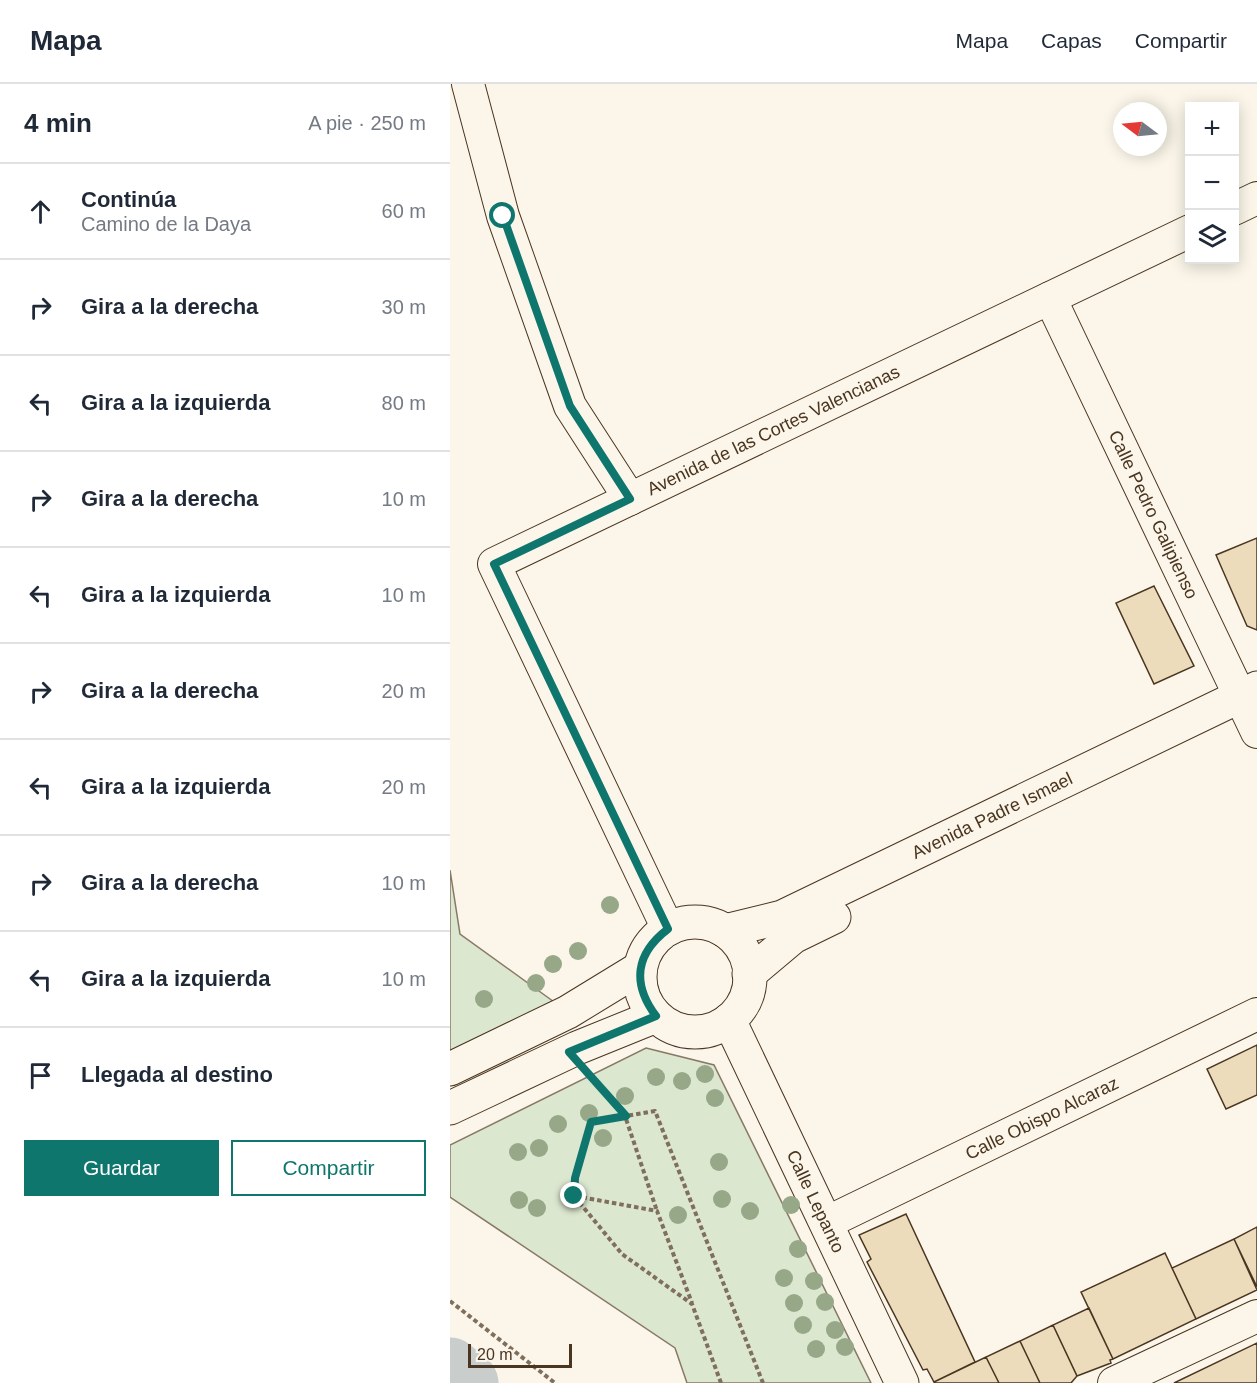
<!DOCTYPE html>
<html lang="es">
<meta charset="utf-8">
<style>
body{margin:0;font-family:Helvetica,sans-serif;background:#f2f2f3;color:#1f2937}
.controls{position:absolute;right:18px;top:18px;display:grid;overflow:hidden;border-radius:0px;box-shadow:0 3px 15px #0003}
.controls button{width:54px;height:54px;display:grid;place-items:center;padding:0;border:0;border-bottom:2px solid #e0e1e3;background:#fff;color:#1f2937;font:30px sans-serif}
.compass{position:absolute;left:663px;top:18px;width:54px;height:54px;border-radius:50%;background:#fff;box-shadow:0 3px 15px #0003;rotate:286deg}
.scale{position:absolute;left:18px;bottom:15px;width:104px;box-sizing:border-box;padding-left:6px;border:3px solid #4a3520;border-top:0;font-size:16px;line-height:21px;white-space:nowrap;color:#4a3520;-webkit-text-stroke:4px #fbf6e9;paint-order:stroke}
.stop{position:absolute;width:18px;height:18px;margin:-14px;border:4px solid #0f766e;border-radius:50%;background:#fff}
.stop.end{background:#0f766e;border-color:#fff;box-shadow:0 2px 6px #0008}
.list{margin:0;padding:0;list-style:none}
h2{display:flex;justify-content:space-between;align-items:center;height:78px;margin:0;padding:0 24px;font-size:26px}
h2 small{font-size:20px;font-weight:400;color:#747a83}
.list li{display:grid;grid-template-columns:39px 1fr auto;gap:18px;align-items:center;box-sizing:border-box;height:96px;padding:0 24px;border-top:2px solid #e0e1e3}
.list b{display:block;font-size:22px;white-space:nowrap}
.list p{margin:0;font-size:20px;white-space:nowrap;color:#747a83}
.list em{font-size:20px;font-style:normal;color:#747a83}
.actions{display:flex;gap:12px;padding:18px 24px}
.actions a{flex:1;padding:14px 0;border:2px solid #0f766e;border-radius:0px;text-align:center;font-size:21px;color:#0f766e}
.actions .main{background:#0f766e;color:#fff}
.icon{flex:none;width:33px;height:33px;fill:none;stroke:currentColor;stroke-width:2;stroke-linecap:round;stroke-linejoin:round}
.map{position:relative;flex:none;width:807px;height:1299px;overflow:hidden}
header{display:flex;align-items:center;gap:36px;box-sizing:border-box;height:84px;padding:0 30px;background:#fff;border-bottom:2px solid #e0e1e3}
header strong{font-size:28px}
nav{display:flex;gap:33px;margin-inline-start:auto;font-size:21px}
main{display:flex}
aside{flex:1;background:#fff}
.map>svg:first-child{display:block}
.green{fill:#dce7d0;stroke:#887966;stroke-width:1.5}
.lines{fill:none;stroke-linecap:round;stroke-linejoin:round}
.river{stroke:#c9cecd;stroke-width:63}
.building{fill:#ecdcbc;stroke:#4a3520;stroke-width:1.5}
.street-casing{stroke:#4a3520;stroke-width:34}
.secondary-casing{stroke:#4a3520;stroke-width:35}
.path{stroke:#7f6f5c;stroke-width:4;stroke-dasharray:4.5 3;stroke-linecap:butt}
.street{stroke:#fbf6e9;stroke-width:32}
.secondary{stroke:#fbf6e9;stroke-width:33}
.tree{fill:#96a887}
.route{stroke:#0f766e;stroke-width:8}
.labels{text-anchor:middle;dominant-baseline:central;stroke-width:4.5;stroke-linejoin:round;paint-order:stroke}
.street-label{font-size:18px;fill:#4a3520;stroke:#fbf6e9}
</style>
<header>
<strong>Mapa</strong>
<nav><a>Mapa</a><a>Capas</a><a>Compartir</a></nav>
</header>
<main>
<aside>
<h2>4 min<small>A pie · 250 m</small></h2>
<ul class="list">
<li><svg class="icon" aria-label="ahead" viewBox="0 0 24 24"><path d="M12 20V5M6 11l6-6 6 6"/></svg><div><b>Continúa</b><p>Camino de la Daya</p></div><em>60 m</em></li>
<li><svg class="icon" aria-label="right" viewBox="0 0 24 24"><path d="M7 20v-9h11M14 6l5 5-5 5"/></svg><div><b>Gira a la derecha</b></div><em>30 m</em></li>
<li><svg class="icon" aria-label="left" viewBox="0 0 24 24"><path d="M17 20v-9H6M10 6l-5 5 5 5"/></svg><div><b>Gira a la izquierda</b></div><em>80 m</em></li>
<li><svg class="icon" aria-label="right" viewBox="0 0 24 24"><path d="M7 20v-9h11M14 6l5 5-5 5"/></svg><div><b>Gira a la derecha</b></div><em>10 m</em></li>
<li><svg class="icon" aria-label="left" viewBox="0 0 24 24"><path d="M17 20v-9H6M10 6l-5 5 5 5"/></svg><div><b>Gira a la izquierda</b></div><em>10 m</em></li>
<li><svg class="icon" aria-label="right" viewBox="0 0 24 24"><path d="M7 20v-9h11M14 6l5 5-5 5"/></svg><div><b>Gira a la derecha</b></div><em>20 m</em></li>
<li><svg class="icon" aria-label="left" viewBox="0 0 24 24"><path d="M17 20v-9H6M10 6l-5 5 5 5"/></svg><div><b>Gira a la izquierda</b></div><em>20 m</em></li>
<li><svg class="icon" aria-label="right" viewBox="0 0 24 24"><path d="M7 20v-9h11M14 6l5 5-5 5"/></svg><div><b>Gira a la derecha</b></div><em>10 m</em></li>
<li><svg class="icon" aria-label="left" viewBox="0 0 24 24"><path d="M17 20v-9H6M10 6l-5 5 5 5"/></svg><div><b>Gira a la izquierda</b></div><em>10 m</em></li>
<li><svg class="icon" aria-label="arrive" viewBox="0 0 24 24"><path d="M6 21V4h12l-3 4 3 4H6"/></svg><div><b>Llegada al destino</b></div></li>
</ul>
<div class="actions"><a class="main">Guardar</a><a>Compartir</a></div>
</aside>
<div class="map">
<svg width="807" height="1299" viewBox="0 0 807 1299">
<rect width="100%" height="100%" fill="#fbf6e9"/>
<path class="green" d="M0 786 10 850 118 928 0 985Z
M196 964 264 981 421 1299H237L225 1264 0 1113V1061Z"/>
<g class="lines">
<path class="river" d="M0 1285 17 1299"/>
</g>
<path class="building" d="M807 454V546L797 542 766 471Z
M704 502 744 582 704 600 666 519Z
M807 961V1011L776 1025 757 985Z
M456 1130 525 1278 484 1298 477 1285 473 1286 417 1178 421 1175 409 1151Z
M807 1143V1203L784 1155Z
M784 1155 807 1206 746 1235 722 1184Z
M715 1169 746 1235 663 1275 631 1208Z
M639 1224 663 1275 660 1276 661 1279 627 1292 603 1241Z
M603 1241 627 1292 621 1299H590L570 1257Z
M570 1257 590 1299H549L536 1273Z
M807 1259V1299H724Z
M536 1273 549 1299H485L484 1298Z"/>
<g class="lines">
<defs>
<g id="street">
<path d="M18 0 53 132 120 322 180 415"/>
<path d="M784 125 807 114"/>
<path id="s1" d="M600 214 807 648"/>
<path id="s2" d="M218 845 44 480 740 147"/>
<path id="s3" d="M376 1139 807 930"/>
<path d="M664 1299 807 1232"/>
</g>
<g id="secondary">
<circle cx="245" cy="893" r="55"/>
<path id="s4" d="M275 847 332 833 807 604"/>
<path d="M299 890 343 853 384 833"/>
<path id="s5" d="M279 936 452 1299"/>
<path d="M0 985 118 928 190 884"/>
<path d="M0 1024 127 964 206 932"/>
</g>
</defs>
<use href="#street" class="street-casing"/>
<use href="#secondary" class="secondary-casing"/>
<path class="path" d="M143 995 175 1032 207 1127
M125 1112 207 1127 242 1219
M0 1217 105 1299
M271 1299 242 1220 172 1170 124 1112 125 1094 141 1038 205 1027 313 1299"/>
<use href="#street" class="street"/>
<use href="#secondary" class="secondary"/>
</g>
<g class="tree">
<circle cx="160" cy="821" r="9"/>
<circle cx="128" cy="867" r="9"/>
<circle cx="103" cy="880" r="9"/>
<circle cx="86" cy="899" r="9"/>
<circle cx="34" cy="915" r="9"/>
<circle cx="255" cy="990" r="9"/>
<circle cx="206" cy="993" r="9"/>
<circle cx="232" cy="997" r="9"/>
<circle cx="175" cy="1012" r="9"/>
<circle cx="265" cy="1014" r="9"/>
<circle cx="139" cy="1029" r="9"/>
<circle cx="108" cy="1040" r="9"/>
<circle cx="153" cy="1054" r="9"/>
<circle cx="89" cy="1064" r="9"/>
<circle cx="68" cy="1068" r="9"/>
<circle cx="269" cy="1078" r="9"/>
<circle cx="272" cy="1115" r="9"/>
<circle cx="69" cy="1116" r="9"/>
<circle cx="341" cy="1121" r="9"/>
<circle cx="87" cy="1124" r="9"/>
<circle cx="300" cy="1127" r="9"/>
<circle cx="228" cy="1131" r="9"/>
<circle cx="348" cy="1165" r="9"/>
<circle cx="334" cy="1194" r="9"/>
<circle cx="364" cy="1197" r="9"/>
<circle cx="375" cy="1218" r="9"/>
<circle cx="344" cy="1219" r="9"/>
<circle cx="353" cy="1241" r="9"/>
<circle cx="385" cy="1246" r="9"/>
<circle cx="395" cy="1263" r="9"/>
<circle cx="366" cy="1265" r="9"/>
</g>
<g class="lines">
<path class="route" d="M53 132 120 322 180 415 44 480 218 845C185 870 182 900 206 932L119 968 176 1032 141 1038 125 1094 124 1112"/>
</g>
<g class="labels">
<g class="street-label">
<text stroke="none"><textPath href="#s2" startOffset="714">Avenida de las Cortes Valencianas</textPath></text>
<text stroke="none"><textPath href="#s1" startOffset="240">Calle Pedro Galipienso</textPath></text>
<text stroke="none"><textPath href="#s4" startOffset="292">Avenida Padre Ismael</textPath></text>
<text stroke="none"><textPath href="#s3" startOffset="240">Calle Obispo Alcaraz</textPath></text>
<text stroke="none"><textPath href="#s5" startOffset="201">Calle Lepanto</textPath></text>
</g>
</g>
</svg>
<div class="controls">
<button>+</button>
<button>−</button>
<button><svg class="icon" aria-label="layers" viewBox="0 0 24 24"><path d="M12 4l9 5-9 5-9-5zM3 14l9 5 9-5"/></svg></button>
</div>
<svg class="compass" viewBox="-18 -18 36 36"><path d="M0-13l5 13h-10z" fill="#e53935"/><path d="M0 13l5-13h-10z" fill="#747a83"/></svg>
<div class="scale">20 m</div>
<div class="stop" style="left:53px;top:132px"></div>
<div class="stop end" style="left:124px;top:1112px"></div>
</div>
</main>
